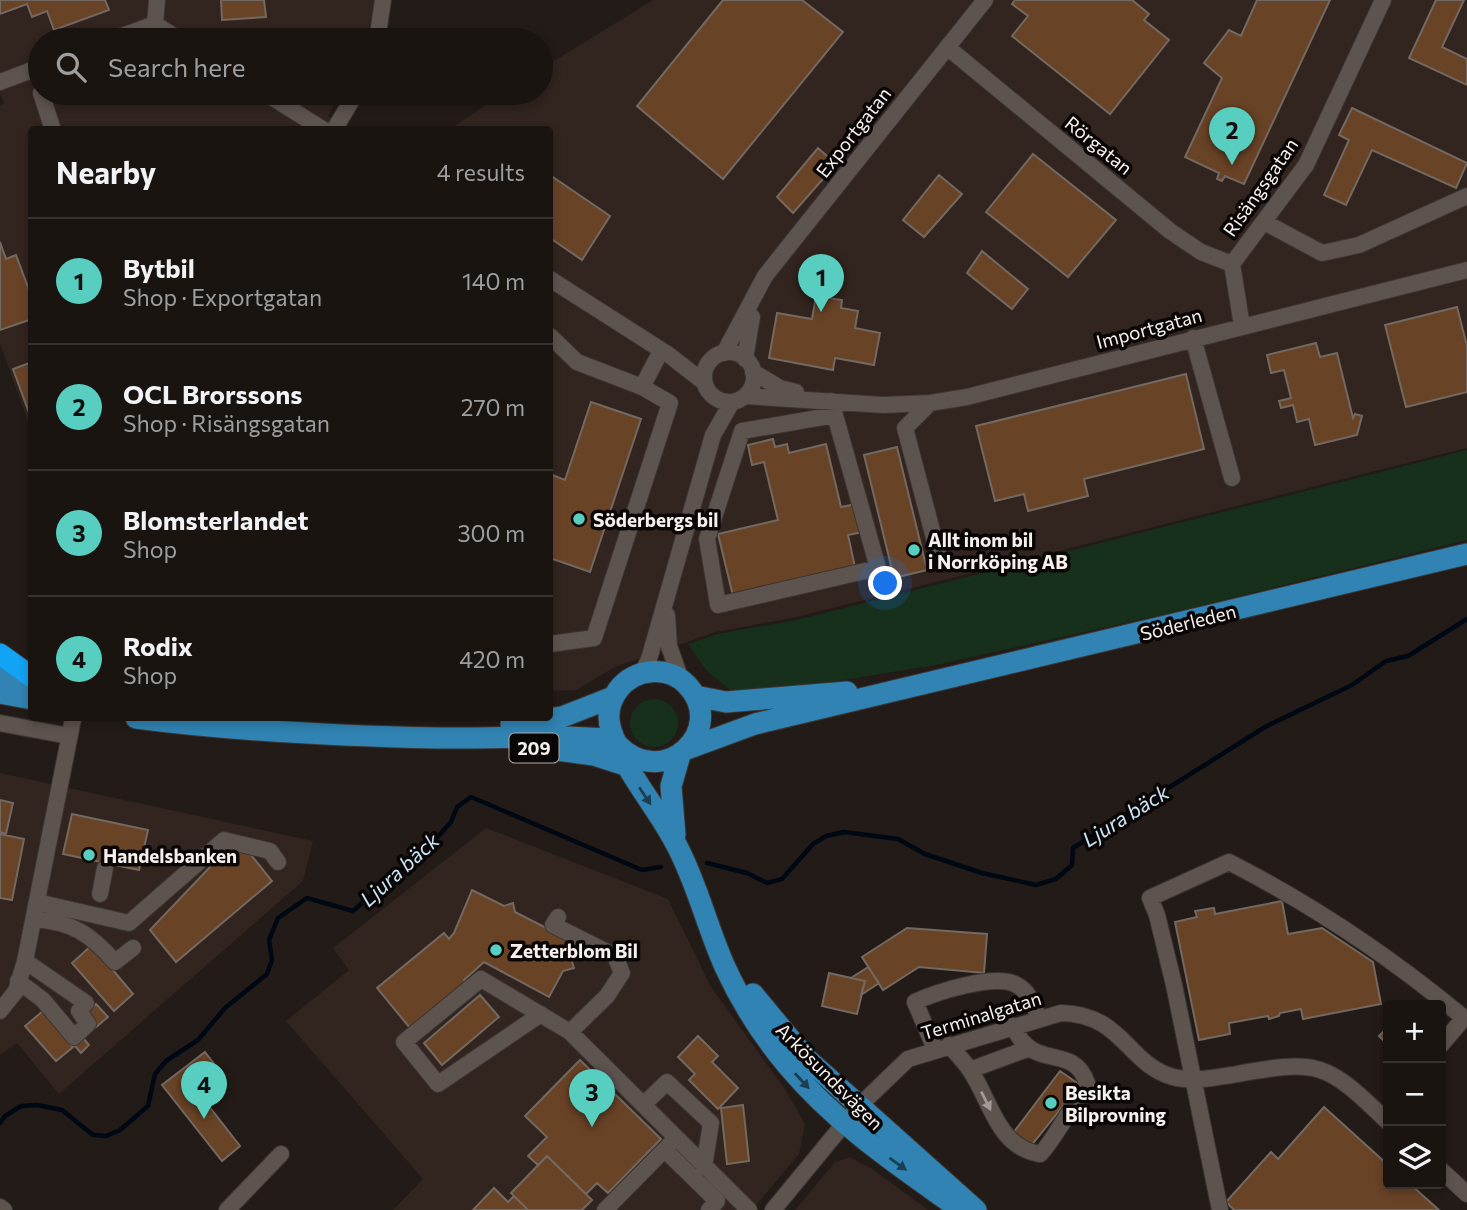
<!DOCTYPE html>
<meta charset="utf-8">
<style>
body{margin:0;font-family:Commissioner,sans-serif;background:#231d1a;color:#f1f3f6}
.controls{position:absolute;right:21px;bottom:21px;display:grid;overflow:hidden;border-radius:7px;box-shadow:0 4px 10px #0003}
.controls button{width:63px;height:63px;display:grid;place-items:center;padding:0;border:0;border-bottom:2px solid #383331;background:#1a1411;color:#f1f3f6;font:35px sans-serif}
.you{position:absolute;left:886px;top:584px;width:24px;height:24px;margin:-18px;border:5px solid #fff;border-radius:50%;background:#1a73e8;box-shadow:0 0 0 10px #1a73e833}
.badge{display:grid;place-items:center;width:46px;height:46px;border-radius:50%;background:#58cec0;color:#111;font-size:23px;font-weight:700}
.pin{position:absolute;translate:-50% -58px;filter:drop-shadow(0 2px 4px #0008)}
.pin::after{content:'';position:absolute;top:37px;width:24px;height:21px;background:inherit;clip-path:polygon(0 0,100% 0,50% 100%)}
.list{margin:0;padding:0;list-style:none}
h2{display:flex;justify-content:space-between;align-items:center;height:91px;margin:0;padding:0 28px;font-size:30px}
h2 small{font-size:23px;font-weight:400;color:#9f9e9f}
.list li{display:grid;grid-template-columns:46px 1fr auto;gap:21px;align-items:center;box-sizing:border-box;height:126px;padding:0 28px;border-top:2px solid #383331}
.list b{display:block;font-size:26px;white-space:nowrap}
.list p{margin:0;font-size:23px;white-space:nowrap;color:#9f9e9f}
.list em{font-size:23px;font-style:normal;color:#9f9e9f}
.icon{flex:none;width:38px;height:38px;fill:none;stroke:currentColor;stroke-width:2;stroke-linecap:round;stroke-linejoin:round}
.map{position:relative;flex:none;width:1467px;height:1210px;overflow:hidden}
.search{position:absolute;background:#1a1411;box-shadow:0 4px 10px #0003;left:28px;top:28px;width:525px;height:77px;display:flex;align-items:center;gap:18px;box-sizing:border-box;padding:0 24px;border-radius:38px;color:#9f9e9f;font-size:26px}
.panel{position:absolute;background:#1a1411;box-shadow:0 4px 10px #0003;left:28px;top:126px;width:525px;height:595px;border-radius:7px}
.map>svg:first-child{display:block}
.built{fill:#32241e}
.green{fill:#17301c}
.lines{fill:none;stroke-linecap:round;stroke-linejoin:round}
.stream{stroke:#000814;stroke-width:4.5}
.building{fill:#694326;stroke:#726962;stroke-width:2}
.minor-casing{stroke:#3b3533;stroke-width:18}
.major-casing{stroke:#3b3533;stroke-width:23}
.highway-casing{stroke:#3b3533;stroke-width:23}
.minor{stroke:#5d534f;stroke-width:16}
.major{stroke:#3083b2;stroke-width:21}
.highway{stroke:#12a3f4;stroke-width:21}
.oneway{fill:#1b3e53}
.oneway2{fill:#a29a97}
.poi-dot{fill:#58cec0;stroke:#0a0605;stroke-width:2.5}
.labels{text-anchor:middle;dominant-baseline:central;stroke-width:7;stroke-linejoin:round;paint-order:stroke}
.shield{fill:#0a0605;stroke:#b0aaa8;stroke-width:2}
.shield-label{font-size:18px;font-weight:bold;fill:#f7f1ee}
.street-label{font-size:19px;fill:#f7f1ee;stroke:#0a0605}
.poi-label{font-size:19px;font-weight:bold;fill:#f7f1ee;stroke:#0a0605;text-anchor:start}
.water-label{font-size:21px;font-style:italic;fill:#c9e6f8;stroke:#0a0605}
</style>
<div class="map">
<svg width="1467" height="1210" viewBox="0 0 1467 1210">
<rect width="100%" height="100%" fill="#231b17"/>
<path class="built" d="M0 0H375L366 40H40V93H341L328 116 353 129 32 130 31 430 0 343V106L4 103 0 93Z
M653 0H1467V448L797 617 716 632 615 667 576 690 550 691V130H449L503 93H541V69Z
M0 773 313 841 303 881 59 1094 17 1043 0 1055Z
M486 828 668 899 711 987 785 1089 805 1124 799 1154 752 1210H393L423 1179 286 1021 349 970 333 948Z
M849 1157 871 1168 928 1210H795L834 1163Z"/>
<path class="green" d="M1467 450V540L1170 613 941 664 739 697 707 671 688 644 717 634 797 620Z
M630 723a24 24 0 1 1 48 0a24 24 0 1 1-48 0Z"/>
<g class="lines">
<path class="stream" d="M707 863 747 873 767 883 782 879 813 844 826 836 844 832 898 839 925 854 982 873 1036 885 1056 879 1072 865 1073 848 1265 727 1352 685 1386 661 1408 656 1467 619
M0 1123 5 1116 21 1106 37 1105 62 1110 93 1135 106 1136 120 1130 148 1106 155 1074 166 1061 198 1040 225 1008 267 974 272 960 269 940 278 918 307 898 353 911 434 841 451 822 457 807 471 797 642 870 661 867"/>
</g>
<path class="building" d="M0 0H105L109 10 54 30 47 11 32 17 27 4 0 14Z
M221 0H264L266 17 222 20Z
M723 0H802L843 32 723 179 637 106Z
M1015 0H1132L1149 14 1144 20 1169 40 1110 114 1012 36 1028 16 1012 4Z
M1257 0H1330L1244 184 1225 176 1222 181 1217 179 1219 173 1185 157 1222 78 1204 63 1229 30 1241 36Z
M1436 0H1464L1442 47 1467 59V85L1409 58Z
M1352 108 1467 163 1456 188 1372 150 1346 205 1324 195 1349 140 1339 135Z
M818 148 836 164 793 213 777 197Z
M1033 154 1116 220 1068 277 986 212Z
M550 175 610 216 582 260 550 238Z
M939 175 962 194 924 237 903 220Z
M0 242 6 259 16 255 32 298V319L0 330Z
M982 251 1028 289 1012 309 967 273Z
M816 296 842 300 841 308 858 311 855 328 880 333 874 365 835 358 833 370 769 358 777 313 812 319Z
M1457 307 1467 346V392L1406 407 1385 325Z
M1316 343 1320 357 1337 353 1353 418 1355 414 1362 416 1357 435 1315 445 1309 419 1297 422 1293 405 1281 408 1279 401 1291 398 1284 370 1271 373 1267 355Z
M32 362V421L13 369Z
M1186 374 1204 449 1084 479 1088 496 1028 511 1024 494 995 501 976 426Z
M591 402 641 419 590 572 550 558V474L565 480Z
M773 439 775 447 787 444 789 453 826 444 841 507 856 504 863 532 848 535 855 567 733 596 718 534 778 520 764 462 752 465 748 445Z
M897 447 927 570 894 578 864 455Z
M0 800 13 803 6 834 0 832Z
M72 814 148 830 139 870 63 854Z
M0 834 24 839 12 900 0 898Z
M228 848 247 850 272 881 176 962 150 930Z
M472 890 504 906 513 903 515 912 564 937 574 968 563 971 549 997 484 962 464 980 466 982 410 1028 377 988 444 933 449 939 454 933Z
M1282 901 1288 934 1322 928 1373 962 1381 1004 1303 1019 1301 1009 1280 1013 1279 1016 1269 1019 1268 1016 1229 1023 1230 1034 1199 1040 1175 922 1197 917 1195 911 1214 908 1215 914Z
M907 928 987 934 984 973 919 967 883 990 862 957Z
M92 945 133 994 114 1011 72 963Z
M868 967 879 983 861 995 865 981 851 978Z
M829 973 865 981 857 1014 822 1006Z
M480 995 499 1017 442 1065 424 1043Z
M96 1004 108 1017 95 1028 84 1014Z
M43 1011 73 1047 56 1061 25 1026Z
M1386 1029 1388 1030V1045L1379 1036Z
M698 1036 718 1056 712 1062 738 1088 718 1109 689 1080 695 1074 678 1057Z
M83 1038 89 1045 81 1053 74 1045Z
M205 1052 222 1074 198 1092 240 1146 222 1161 162 1085Z
M580 1060 661 1139 608 1193 597 1183 586 1194 547 1156 538 1165 528 1156 547 1137 525 1116Z
M1060 1071 1080 1085 1031 1146 1013 1133Z
M743 1105 749 1161 727 1164 721 1108Z
M1324 1107 1388 1165V1184H1410L1439 1210H1234L1226 1202 1271 1152 1278 1159Z
M547 1156 592 1200 582 1210H528L511 1193Z
M494 1188 508 1202 514 1196 528 1210H473Z"/>
<g class="lines">
<defs>
<path id="minor" d="M155 24 180 40
M155 24 157 0
M111 40 155 24
M377 40 383 0
M947 47 1170 231 1201 252 1232 264
M0 82 40 67
M41 93 53 130
M265 93 324 130
M334 130 356 93
M1264 222 1322 253 1359 245 1467 196
M550 279 669 355 705 383
M1242 326 1232 264 1306 165 1383 0
M550 336 577 362 642 387
M1193 338 1232 478
M704 377a25 25 0 1 1 50 0a25 25 0 1 1-50 0Z
M724 353 765 276 985 0
M745 359 752 317
M753 372 780 388 796 392
M745 396 883 405 930 403 967 397 1467 270
M831 401 878 568 718 605 707 539 742 431 835 415
M930 403 905 428 939 557
M667 615 669 646 681 680
M550 644 594 638 670 403 642 387 661 351
M642 673 649 659 713 435 732 402
M0 723 69 736
M100 894 105 868
M37 902 129 923 224 840 270 851 278 862
M558 917 553 925 615 956 622 973 607 996 570 1032 749 1210
M34 919C73 922 90 934 115 962L133 948
M18 981 43 1000 74 1037 88 1024 79 1011 86 1003 25 961
M0 1011 16 991 25 961 73 719
M541 1014 438 1084 404 1042 481 979 570 1032
M949 1045C956 1053 964 1061 970 1070 991 1101 997 1147 1040 1154 1048 1149 1079 1096 1087 1083 1072 1041 1034 1074 1013 1026
M935 1049 915 1002C936 992 993 974 1015 984 1030 991 1034 1006 1039 1019
M970 1070 1027 1049
M643 1105 667 1082 711 1123 704 1167
M665 1150 717 1201 709 1210
M1441 1170 1467 1194
M0 1207 4 1210
M227 1210 281 1154
M605 1210 675 1139
M773 1210 857 1108 908 1059 1061 1013C1123 1014 1127 1064 1173 1077 1192 1082 1213 1078 1232 1075 1319 1059 1325 1061 1388 1122
M1220 1210 1174 985 1157 915 1150 898 1229 862C1313 905 1392 958 1464 1018L1441 1045"/>
<path id="major" d="M0 676 32 683
M0 693 32 699
M695 696 726 702 847 692
M136 718C236 731 338 736 439 738 498 739 556 734 615 740
M511 724 562 717 613 697
M618 745C664 792 729 729 687 685 668 665 634 668 618 690 609 702 607 717 611 730 625 773 656 805 676 844 697 883 707 927 725 967 741 1002 762 1035 787 1065 836 1124 899 1166 961 1210
M549 749 594 755 625 765
M687 749 755 724 1467 554
M675 835 671 786 680 755
M753 994 806 1058 976 1210"/>
<path id="highway" d="M0 654 32 677"/>
</defs>
<use href="#minor" class="minor-casing"/>
<use href="#major" class="major-casing"/>
<use href="#highway" class="highway-casing"/>
<use href="#minor" class="minor"/>
<use href="#major" class="major"/>
<use href="#highway" class="highway"/>
</g>
<defs><path id="oneway-solid" d="M-6-.8H1V-3.2L6.5 0L1 3.2V.8H-6Z" transform="scale(1.75)"/></defs>
<g class="oneway">
<use href="#oneway-solid" transform="translate(645 796) rotate(56)"/>
<use href="#oneway-solid" transform="translate(802 1081) rotate(47)"/>
<use href="#oneway-solid" transform="translate(898 1164) rotate(36)"/>
</g>
<use class="oneway2" href="#oneway-solid" transform="translate(986 1101) rotate(63)"/>
<g class="poi-dot">
<circle cx="579" cy="519" r="7"/>
<circle cx="914" cy="550" r="7"/>
<circle cx="89" cy="855" r="7"/>
<circle cx="496" cy="950" r="7"/>
<circle cx="1051" cy="1103" r="7"/>
</g>
<g class="labels">
<rect class="shield" x="509.5" y="733.5" width="49" height="29" rx="5"/>
<g class="shield-label">
<text x="534" y="748">209</text>
</g>
<g class="street-label">
<text transform="translate(853 132) rotate(-52)">Exportgatan</text>
<text transform="translate(1099 145) rotate(39)">Rörgatan</text>
<text transform="translate(1260 187) rotate(-55)">Risängsgatan</text>
<text transform="translate(1149 328) rotate(-15)">Importgatan</text>
<text transform="translate(1188 622) rotate(-14)">Söderleden</text>
<text transform="translate(981 1015) rotate(-17)">Terminalgatan</text>
<text transform="translate(830 1076) rotate(45)">Arkösundsvägen</text>
</g>
<g class="poi-label">
<text x="593" y="519">Söderbergs bil</text>
<text x="928" y="539">Allt inom bil<tspan x="928" dy="22">i Norrköping AB</tspan></text>
<text x="103" y="855">Handelsbanken</text>
<text x="510" y="950">Zetterblom Bil</text>
<text x="1065" y="1092">Besikta<tspan x="1065" dy="22">Bilprovning</tspan></text>
</g>
<g class="water-label">
<text transform="translate(1125 815) rotate(-32)">Ljura bäck</text>
<text transform="translate(399 869) rotate(-42)">Ljura bäck</text>
</g>
</g>
</svg>
<div class="controls">
<button>+</button>
<button>−</button>
<button><svg class="icon" aria-label="layers" viewBox="0 0 24 24"><path d="M12 4l9 5-9 5-9-5zM3 14l9 5 9-5"/></svg></button>
</div>
<div class="you"></div>
<div class="pin badge" style="left:821px;top:312px">1</div>
<div class="pin badge" style="left:1232px;top:165px">2</div>
<div class="pin badge" style="left:592px;top:1127px">3</div>
<div class="pin badge" style="left:204px;top:1119px">4</div>
<div class="search"><svg class="icon" aria-label="search" viewBox="0 0 24 24"><circle cx="10" cy="10" r="6"/><path d="M15 15l6 6"/></svg>Search here</div>
<section class="panel">
<h2>Nearby<small>4 results</small></h2>
<ul class="list">
<li><span class="badge">1</span><div><b>Bytbil</b><p>Shop · Exportgatan</p></div><em>140 m</em></li>
<li><span class="badge">2</span><div><b>OCL Brorssons</b><p>Shop · Risängsgatan</p></div><em>270 m</em></li>
<li><span class="badge">3</span><div><b>Blomsterlandet</b><p>Shop</p></div><em>300 m</em></li>
<li><span class="badge">4</span><div><b>Rodix</b><p>Shop</p></div><em>420 m</em></li>
</ul>
</section>
</div>
